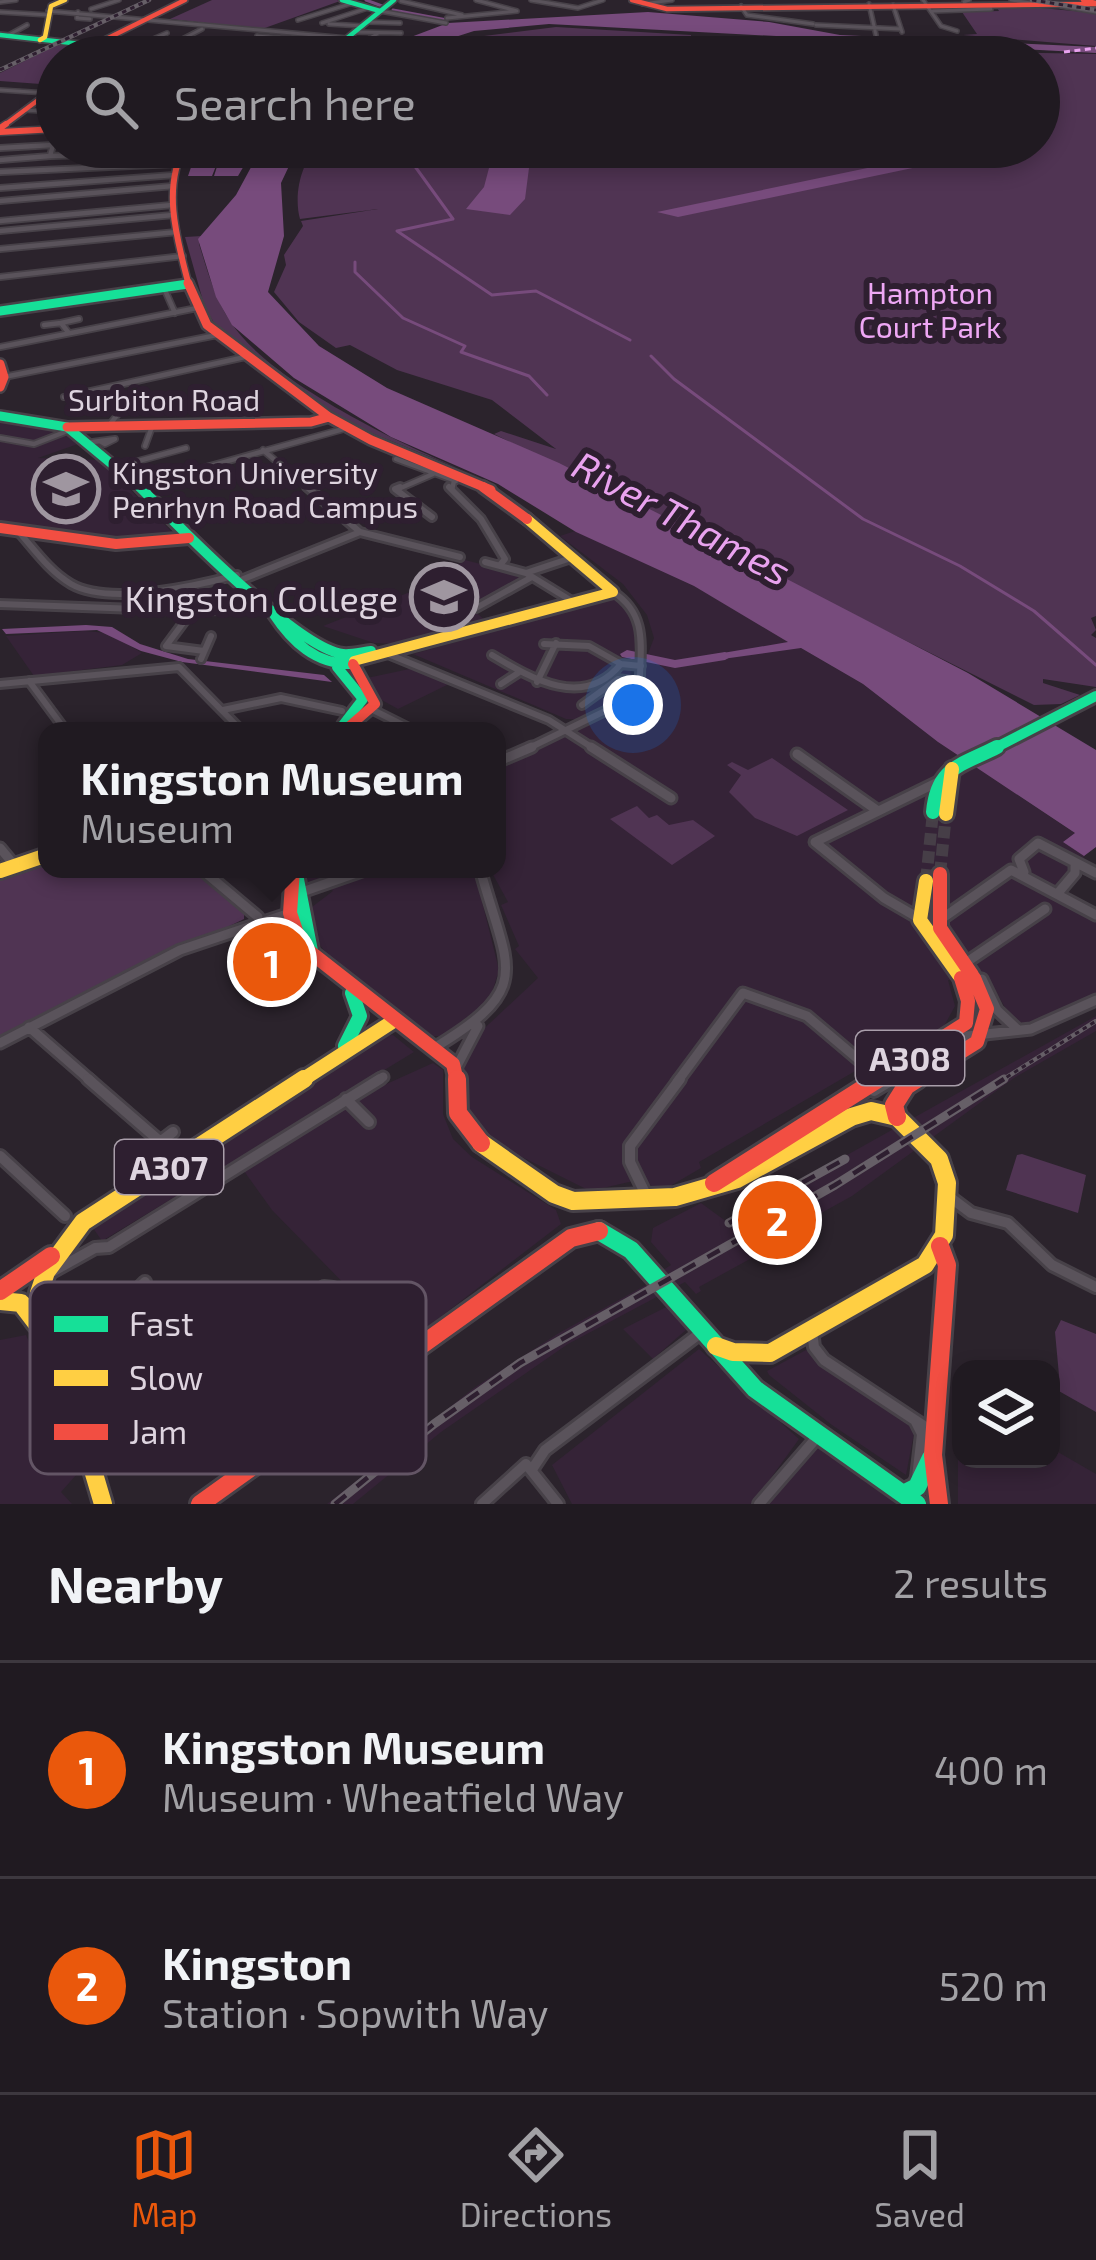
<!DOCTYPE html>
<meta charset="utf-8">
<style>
body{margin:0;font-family:"Exo 2",sans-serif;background:#28232a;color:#f1f3f6}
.controls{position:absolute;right:36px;bottom:36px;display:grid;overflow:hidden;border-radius:24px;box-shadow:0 6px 18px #0003}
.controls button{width:108px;height:108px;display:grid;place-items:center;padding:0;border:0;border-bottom:3px solid #3d383f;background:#201a21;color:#f1f3f6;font:60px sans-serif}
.you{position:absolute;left:633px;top:705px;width:42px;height:42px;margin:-30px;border:9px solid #fff;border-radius:50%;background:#1a73e8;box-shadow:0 0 0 18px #1a73e833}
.badge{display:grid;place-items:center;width:78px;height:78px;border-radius:50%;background:#ea580c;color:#fff;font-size:39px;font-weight:700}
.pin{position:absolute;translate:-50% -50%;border:6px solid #fff;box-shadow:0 3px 12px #0006}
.popup{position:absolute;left:38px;top:722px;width:468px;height:156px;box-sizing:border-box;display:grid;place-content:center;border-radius:24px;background:#201a21;filter:drop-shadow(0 3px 9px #0005);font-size:39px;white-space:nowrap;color:#a2a1a5}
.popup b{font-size:45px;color:#f1f3f6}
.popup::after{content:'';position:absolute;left:50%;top:100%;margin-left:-24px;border:24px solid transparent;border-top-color:#201a21}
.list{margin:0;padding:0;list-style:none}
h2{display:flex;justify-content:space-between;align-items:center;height:156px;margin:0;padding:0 48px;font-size:51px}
h2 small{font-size:39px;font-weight:400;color:#a2a1a5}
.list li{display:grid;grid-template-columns:78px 1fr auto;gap:36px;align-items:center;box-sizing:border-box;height:216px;padding:0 48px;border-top:3px solid #3d383f}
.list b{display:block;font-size:45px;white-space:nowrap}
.list p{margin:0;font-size:39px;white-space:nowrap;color:#a2a1a5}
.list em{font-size:39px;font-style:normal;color:#a2a1a5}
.icon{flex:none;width:66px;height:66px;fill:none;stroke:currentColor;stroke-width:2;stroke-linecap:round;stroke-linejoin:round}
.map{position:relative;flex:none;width:1096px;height:1504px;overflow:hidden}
.search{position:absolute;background:#201a21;box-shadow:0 6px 18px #0003;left:36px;right:36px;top:36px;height:132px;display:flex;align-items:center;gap:30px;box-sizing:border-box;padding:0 42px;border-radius:66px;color:#a2a1a5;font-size:45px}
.sheet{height:588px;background:#201a21}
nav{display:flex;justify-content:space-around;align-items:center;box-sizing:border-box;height:168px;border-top:3px solid #3d383f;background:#201a21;font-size:33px;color:#a2a1a5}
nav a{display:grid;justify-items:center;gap:6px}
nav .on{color:#ea580c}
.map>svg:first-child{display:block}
.built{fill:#352337}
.green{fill:#503453}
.water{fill:#774b7c}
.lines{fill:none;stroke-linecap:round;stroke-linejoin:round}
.stream{stroke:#774b7c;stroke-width:3}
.river{fill:#774b7c;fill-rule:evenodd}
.ferry{stroke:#e9a2ef;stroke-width:3;stroke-dasharray:6 4.5;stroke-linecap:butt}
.primary-tunnel{stroke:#463e47;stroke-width:12;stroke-dasharray:12 6;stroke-linecap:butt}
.street-far4-casing{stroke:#474148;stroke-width:6}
.street-far3-casing{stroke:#474148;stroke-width:8}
.street-far2-casing{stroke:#474148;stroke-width:12}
.street-far1-casing{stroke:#474148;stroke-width:15}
.street-casing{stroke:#474148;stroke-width:16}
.fast-far5-casing{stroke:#474148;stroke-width:8}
.fast-far4-casing{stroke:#474148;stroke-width:9}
.fast-far3-casing{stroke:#474148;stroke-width:14}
.fast-far2-casing{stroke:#474148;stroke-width:16}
.fast-far1-casing{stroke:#474148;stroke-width:20}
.fast-casing{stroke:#474148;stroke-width:24}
.slow-far3-casing{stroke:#474148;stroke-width:8}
.slow-far2-casing{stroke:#474148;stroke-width:16}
.slow-far1-casing{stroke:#474148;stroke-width:20}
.slow-casing{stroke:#474148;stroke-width:24}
.jam-far5-casing{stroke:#474148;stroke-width:8}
.jam-far4-casing{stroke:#474148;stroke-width:9}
.jam-far3-casing{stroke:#474148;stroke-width:14}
.jam-far2-casing{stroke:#474148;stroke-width:16}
.jam-far1-casing{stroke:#474148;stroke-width:20}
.jam-casing{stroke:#474148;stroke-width:24}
.street-far4{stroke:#5a535b;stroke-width:3}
.street-far3{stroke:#5a535b;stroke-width:4.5}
.street-far2{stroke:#5a535b;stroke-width:6}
.street-far1{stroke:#5a535b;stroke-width:9}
.street{stroke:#5a535b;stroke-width:10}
.fast-far5{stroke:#16e098;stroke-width:4.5}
.fast-far4{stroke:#16e098;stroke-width:6}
.fast-far3{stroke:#16e098;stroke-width:9}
.fast-far2{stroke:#16e098;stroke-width:10}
.fast-far1{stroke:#16e098;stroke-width:14}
.fast{stroke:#16e098;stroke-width:18}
.slow-far3{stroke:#ffcf43;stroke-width:4.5}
.slow-far2{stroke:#ffcf43;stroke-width:10}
.slow-far1{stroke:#ffcf43;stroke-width:14}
.slow{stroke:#ffcf43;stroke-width:18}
.jam-far5{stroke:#f24e42;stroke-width:4.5}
.jam-far4{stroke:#f24e42;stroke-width:6}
.jam-far3{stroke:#f24e42;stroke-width:9}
.jam-far2{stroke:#f24e42;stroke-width:10}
.jam-far1{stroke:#f24e42;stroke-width:14}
.jam{stroke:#f24e42;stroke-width:18}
.rail-far1-casing{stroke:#665f67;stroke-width:4.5}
.rail-casing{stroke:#665f67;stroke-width:9}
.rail-far1{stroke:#2e1f30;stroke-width:3;stroke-dasharray:4.5;stroke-linecap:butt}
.rail{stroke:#2e1f30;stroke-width:4.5;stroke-dasharray:14;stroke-linecap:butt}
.labels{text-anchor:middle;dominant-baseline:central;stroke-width:12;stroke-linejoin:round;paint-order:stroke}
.far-park-label{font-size:30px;fill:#eea7f4;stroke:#2e1f30}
.far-street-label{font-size:30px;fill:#ded4df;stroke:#2e1f30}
.far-poi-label{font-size:30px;fill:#ded4df;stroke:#2e1f30;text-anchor:start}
.shield{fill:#2e1f30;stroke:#a99eaa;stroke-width:3}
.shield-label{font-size:33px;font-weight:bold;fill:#ded4df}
.poi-label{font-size:36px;fill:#ded4df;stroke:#2e1f30;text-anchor:end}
.water-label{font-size:39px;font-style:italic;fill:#e9a2ef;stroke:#2e1f30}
.key{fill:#2e1f30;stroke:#635565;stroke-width:3}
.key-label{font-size:33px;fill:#ded4df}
</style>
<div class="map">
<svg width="1096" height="1504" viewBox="0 0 1096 1504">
<rect width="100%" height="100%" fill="#2b232c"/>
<path class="built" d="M0 418 63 430 78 444 38 458 101 460 178 538 94 541 0 524Z
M575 531 694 586 863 684 938 742 1076 834 1064 842 1084 856 1081 874 1067 893 1096 910V1005L1043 1032 1011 1018 990 981 948 980 955 1006 943 1028 875 1066 869 1063 699 1162 701 1168 660 1192 642 1179 590 1191 502 1147 477 1125 465 1109 464 1055 474 1038 538 978 515 949 519 946 501 905 508 902 490 869H497V766L557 739 568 735 577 739 582 736 578 731 645 694 644 664 654 638 647 615 623 584 560 536Z
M465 560 528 576 471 608 487 622 400 644 374 643 323 626 428 585Z
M612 598 624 603 637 634 629 683 636 690 587 720 566 719 413 654Z
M84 631 109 633 142 653 122 665 34 676 6 636Z
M414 668 451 683 398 709 380 699 367 678Z
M306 869H474L499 970 490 999 443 1036H433L401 1013 333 961 312 936 308 910 333 891 325 883 307 885Z
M1096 1016V1031L1014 1078 852 1196 756 1249 759 1254 699 1287 701 1291 696 1294 685 1282 568 1344 441 1432 353 1504H327L474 1388 559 1333 666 1274 663 1270 671 1265 651 1242 653 1228 701 1203 727 1222Z
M393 1035 414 1052 102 1241 93 1228 382 1036Z
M433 1063 443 1070V1114L453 1139 472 1157 556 1210 561 1224 404 1345 272 1210 244 1171 382 1086Z
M670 1305 687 1329 653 1359 623 1329Z
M26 1335 63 1418 60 1432 68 1439 77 1474 61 1492 72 1504H0V1340Z
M699 1349 799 1439 752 1504H572L552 1465Z
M806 1350 915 1428 906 1475 832 1425 769 1375 767 1371Z
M958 1395 961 1459H1051V1448L1096 1474V1504H958Z
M820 1443 903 1504H768Z"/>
<path class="green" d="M212 0H337L340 1 262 29 170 19Z
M995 4 1096 13V46L963 35 977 34 962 12 999 11Z
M556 27 691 35V44L732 47 1096 54V616L1091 618 1096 630 1091 635 1096 638V687L1043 679V683L1080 695 1061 704 1034 705 494 434 501 431 556 449 492 400 397 370 350 345 336 348 299 322 274 292 286 265 284 255 303 226 301 221 378 209 300 219C293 195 302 155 322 147H399L429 186 403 147H1039V57H434L468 38Z
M61 43 103 51 95 57H57L54 85 0 81V73Z
M202 236 199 244C207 269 214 297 230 321 270 384 411 449 480 477L359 428 322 407 218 329 205 308 185 237Z
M772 758 848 810 797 836 755 818 729 792 741 775 727 765 732 762 748 770Z
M637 806 649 818 657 815 669 825 693 820 715 836 672 865 610 819Z
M47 861V869H189L244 908V919L0 1037V878Z
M1022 1154 1086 1175 1078 1213 1006 1190 1017 1155Z
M1061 1320 1096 1334V1412L1057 1390 1060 1386 1055 1332Z"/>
<path class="water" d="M648 12 769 22 840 35 1096 47V53L549 24 474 31 393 57H358L448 23Z
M198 147H255L238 176H214L222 151 212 176H188Z
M262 147H298L281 183 284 236 268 292 319 346 387 388 559 463 783 577 968 673 1096 750V847L1084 856 1063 842 1075 833 938 742 863 684 801 648 708 661 705 656 788 642 694 586 576 532 498 484 391 437 294 378 232 325 216 297 198 239 236 195Z
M968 147H1013L678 217 657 212Z
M508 157 529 168 525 199 510 215 466 209 484 187 489 168Z
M86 625 112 627 140 644 188 659 324 675 332 682 182 662 141 651 97 630 6 634 2 629Z"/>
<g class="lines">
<path class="stream" d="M366 0 382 6
M393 10 447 20
M401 147 453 219 397 231 492 295 536 291 630 340
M355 262V272L403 318 465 346 461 352 529 376 547 395
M651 356 674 379 863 519 960 566 1034 611 1096 665"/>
<path class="river" d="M627 650 675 660 725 652 732 656 725 660 675 668 622 657 620 654Z"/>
<path class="ferry" d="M1064 52 1096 48"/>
<path class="primary-tunnel" d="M940 874 946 814
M926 881 933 812"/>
<defs>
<path id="street-far4" d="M531 0 578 8 603 0
M923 0 941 26 957 31
M1011 0 1031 3
M401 1 462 15
M0 2 16 0
M964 2 969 0
M643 4 672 0
M869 4 876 35
M893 5 902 32
M741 6 747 15 813 24
M1061 6 1096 12
M91 9 119 0
M48 11 347 38
M380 11 446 23
M933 11 991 9
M0 12 49 15
M78 12 77 18 90 19
M447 18 517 11 476 0
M298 20 353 3
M368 22 400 23
M322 23 368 8
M329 24 363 26
M816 25 901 29
M355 32 401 33
M7 36 27 25
M257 36 324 42
M359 44 377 34
M130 49 167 33
M155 53 202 29
M114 54 177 57
M183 57 219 41 210 43
M0 90 47 93
M24 110 57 112"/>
<path id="street-far3" d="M129 147 125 159 179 155
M0 148 53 145 50 156 0 160
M90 155 107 154 112 147
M50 156 86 155
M0 172 175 164
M0 188 174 175
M0 201 173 186
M0 221 172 205
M0 231 173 215
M0 249 177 232
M0 277 183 256
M164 288 175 313
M44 325 61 323
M68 332 61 323 79 319
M0 347 197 308
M4 377 217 335
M64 397 245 357
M110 424 123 408H186
M0 438 34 444 70 430
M115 439 105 444 100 441Z
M86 443 100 441
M145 446 153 424
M263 450 310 490
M396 459 456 481
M120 466 186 448
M156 481 347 428
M396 490 433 474
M452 490 454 481"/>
<path id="street-far2" d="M307 487 360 532 460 557
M400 487 395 489 432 517
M449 487 481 519 505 559 500 565
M18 531C34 549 49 571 71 584 109 606 196 586 237 575
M485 562 526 573 575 603
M526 573 574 557
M236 582 360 532
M0 604 192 611 268 608
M476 608 532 577
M192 611 166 646 204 651
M544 644 589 646 621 664 641 666
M388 654 549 720 596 750
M492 655C534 680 584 709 621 664
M201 659 211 636
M29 681 66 731
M537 682 556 643
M0 684 179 667 242 731
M501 684 518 673
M582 705 618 679 638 682
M369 708 415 731
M223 710 281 698 342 711
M525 750 640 694C638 654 652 617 613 592"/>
<path id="street-far1" d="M591 747 671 798
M797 754 878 811
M497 762 532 747
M0 848 15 866
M201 869 258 917
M1024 872 1019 859 1038 843 1096 873
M302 892 368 869
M1058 893 1075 873V866
M922 920 884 898 815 842 938 782
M940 920 1011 870 1096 915
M964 964 1045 909
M982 979 997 1010 1016 1028
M29 1027 92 1082
M0 1043 180 950 290 913
M434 1048C535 987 508 971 480 869
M456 1068 478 1026
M375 1082 383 1077
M677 1082 743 993 807 1016 872 1071 871 1082
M889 1082 967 1036 1031 1029 1096 1000"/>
<path id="street" d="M88 1079 163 1144
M874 1091 894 1079
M346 1099 369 1122
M160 1142 173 1132
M0 1156 65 1216
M947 1195 971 1213 1008 1223 1052 1265 1096 1287
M647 1197 630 1162V1146L680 1079
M50 1273 95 1248 109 1247 380 1079
M135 1292 145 1282
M812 1331 814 1347 824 1360 933 1432
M45 1339 135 1292 157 1327 168 1323
M915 1420 922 1434 916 1486
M89 1445 106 1426 324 1287 333 1288 402 1359
M533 1468 545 1450 703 1331
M482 1504 526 1464 558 1504
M759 1504 819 1435"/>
<path id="fast-far5" d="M342 0 380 11
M0 35 90 45
M311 57 341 43 394 0"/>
<path id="fast-far4" d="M173 286 188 284"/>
<path id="fast-far3" d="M0 311 188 284
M0 416 67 427 143 490"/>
<path id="fast-far2" d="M140 487C175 523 298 649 343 654 351 655 362 652 371 651
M273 613C292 642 316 665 353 664
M337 667 363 699 343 725
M991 750 1096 696"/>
<path id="fast-far1" d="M933 812C937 767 960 766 997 747
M295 869 311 951
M345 1046 360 1016 352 993"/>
<path id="fast" d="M599 1231 631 1250 755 1389 917 1504
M903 1494 917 1487 931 1458"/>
<path id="slow-far3" d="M40 40 45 37 51 6 65 0
M92 46 113 57"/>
<path id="slow-far2" d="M354 661 613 592 527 519"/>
<path id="slow-far1" d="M946 814 952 769
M0 871 47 855
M926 881 920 920 959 975
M299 1082 395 1020"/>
<path id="slow" d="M481 1143 554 1194 573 1201 675 1197 737 1179 851 1117 871 1111 897 1117 939 1159 947 1183 944 1235 925 1265 770 1353 733 1352 716 1346
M0 1301 21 1303 37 1324
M103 1504 74 1406 44 1331 39 1293 46 1272 83 1222 304 1079"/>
<path id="jam-far5" d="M632 0 667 9 1096 4
M1083 0 1096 3
M92 46 185 0
M2 127 57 86"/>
<path id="jam-far4" d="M0 128 6 124
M0 132 57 129
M185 147C161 188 178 243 189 286"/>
<path id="jam-far3" d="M188 283 207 325 329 417 371 440 491 490
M0 364 4 377 0 387
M67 427 311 422 329 417"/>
<path id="jam-far2" d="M483 487 527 519
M0 528 116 544 189 538
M344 731 375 704 353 664"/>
<path id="jam-far1" d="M293 869 290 913 301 945 453 1064 457 1082
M940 874V928L972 975
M873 1082 966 1023 968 1001 961 978
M913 1082 977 1042 987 1009 974 978"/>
<path id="jam" d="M457 1079 458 1113 481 1143
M897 1117 894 1105 906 1086 917 1079
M714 1183 878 1079
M0 1291 51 1256
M200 1504 571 1238 599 1231
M939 1504 933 1455 947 1265 940 1246"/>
</defs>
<use href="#street-far4" class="street-far4-casing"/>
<use href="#street-far3" class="street-far3-casing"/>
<use href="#street-far2" class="street-far2-casing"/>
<use href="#street-far1" class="street-far1-casing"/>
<use href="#street" class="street-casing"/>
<use href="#fast-far5" class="fast-far5-casing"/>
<use href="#fast-far4" class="fast-far4-casing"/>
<use href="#fast-far3" class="fast-far3-casing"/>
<use href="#fast-far2" class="fast-far2-casing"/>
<use href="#fast-far1" class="fast-far1-casing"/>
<use href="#fast" class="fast-casing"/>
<use href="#slow-far3" class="slow-far3-casing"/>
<use href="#slow-far2" class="slow-far2-casing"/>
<use href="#slow-far1" class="slow-far1-casing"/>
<use href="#slow" class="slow-casing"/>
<use href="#jam-far5" class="jam-far5-casing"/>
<use href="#jam-far4" class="jam-far4-casing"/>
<use href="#jam-far3" class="jam-far3-casing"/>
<use href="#jam-far2" class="jam-far2-casing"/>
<use href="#jam-far1" class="jam-far1-casing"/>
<use href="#jam" class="jam-casing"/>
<use href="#street-far4" class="street-far4"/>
<use href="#street-far3" class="street-far3"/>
<use href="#street-far2" class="street-far2"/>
<use href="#street-far1" class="street-far1"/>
<use href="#street" class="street"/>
<use href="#fast-far5" class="fast-far5"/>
<use href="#fast-far4" class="fast-far4"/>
<use href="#fast-far3" class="fast-far3"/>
<use href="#fast-far2" class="fast-far2"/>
<use href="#fast-far1" class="fast-far1"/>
<use href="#fast" class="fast"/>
<use href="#slow-far3" class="slow-far3"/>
<use href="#slow-far2" class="slow-far2"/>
<use href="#slow-far1" class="slow-far1"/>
<use href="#slow" class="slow"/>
<use href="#jam-far5" class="jam-far5"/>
<use href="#jam-far4" class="jam-far4"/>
<use href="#jam-far3" class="jam-far3"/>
<use href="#jam-far2" class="jam-far2"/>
<use href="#jam-far1" class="jam-far1"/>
<use href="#jam" class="jam"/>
<defs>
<path id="rail-far1" d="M1032 0 1096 10
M0 70 149 0
M999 1082 1096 1021"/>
<path id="rail" d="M729 1223 845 1159
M335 1504 434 1424 520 1363 835 1185 1004 1079"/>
</defs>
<use href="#rail-far1" class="rail-far1-casing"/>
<use href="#rail" class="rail-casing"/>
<use href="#rail-far1" class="rail-far1"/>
<use href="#rail" class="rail"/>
</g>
<defs>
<symbol id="university-ring" viewBox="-11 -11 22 22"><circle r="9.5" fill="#2e1f30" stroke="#9f96a0" stroke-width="1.5"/><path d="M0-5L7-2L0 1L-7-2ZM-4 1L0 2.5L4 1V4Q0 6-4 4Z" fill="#9f96a0"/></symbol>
</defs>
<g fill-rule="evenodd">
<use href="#university-ring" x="28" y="451" width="76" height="76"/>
<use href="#university-ring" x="406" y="559" width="76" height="76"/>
</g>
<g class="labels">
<g class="far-park-label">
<text x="930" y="292">Hampton<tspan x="930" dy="34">Court Park</tspan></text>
</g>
<g class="far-street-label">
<text x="164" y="399">Surbiton Road</text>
</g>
<g class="far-poi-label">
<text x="112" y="472">Kingston University<tspan x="112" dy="34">Penrhyn Road Campus</tspan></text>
</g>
<g class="shield">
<rect x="856" y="1031" width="108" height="54" rx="9"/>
<rect x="115" y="1140" width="108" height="54" rx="9"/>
</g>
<g class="shield-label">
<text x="910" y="1058">A308</text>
<text x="169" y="1167">A307</text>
</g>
<g class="poi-label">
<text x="398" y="597">Kingston College</text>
</g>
<g class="water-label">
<text transform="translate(682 517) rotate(28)">River Thames</text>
</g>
</g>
<rect x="30" y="1282" width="396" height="192" rx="18" class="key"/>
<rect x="54" y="1316" width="54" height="16" fill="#16e098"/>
<rect x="54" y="1370" width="54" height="16" fill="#ffcf43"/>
<rect x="54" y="1424" width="54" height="16" fill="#f24e42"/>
<g class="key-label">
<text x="129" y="1336">Fast</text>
<text x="129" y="1390">Slow</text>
<text x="129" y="1444">Jam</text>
</g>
</svg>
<div class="controls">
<button><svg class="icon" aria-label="layers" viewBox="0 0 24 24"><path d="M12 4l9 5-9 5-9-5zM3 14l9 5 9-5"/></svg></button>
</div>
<div class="you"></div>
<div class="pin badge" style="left:272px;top:962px">1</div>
<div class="popup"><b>Kingston Museum</b>Museum</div>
<div class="pin badge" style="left:777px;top:1220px">2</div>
<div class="search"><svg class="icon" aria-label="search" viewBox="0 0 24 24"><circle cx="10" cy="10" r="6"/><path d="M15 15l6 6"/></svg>Search here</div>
</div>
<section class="sheet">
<h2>Nearby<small>2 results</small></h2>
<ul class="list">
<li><span class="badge">1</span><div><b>Kingston Museum</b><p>Museum · Wheatfield Way</p></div><em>400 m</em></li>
<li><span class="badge">2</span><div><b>Kingston</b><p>Station · Sopwith Way</p></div><em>520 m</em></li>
</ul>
</section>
<nav>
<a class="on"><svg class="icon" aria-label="map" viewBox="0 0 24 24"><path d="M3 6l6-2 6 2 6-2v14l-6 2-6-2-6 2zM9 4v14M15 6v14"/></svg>Map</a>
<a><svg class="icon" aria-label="directions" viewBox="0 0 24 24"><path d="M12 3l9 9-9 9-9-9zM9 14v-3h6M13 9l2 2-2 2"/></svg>Directions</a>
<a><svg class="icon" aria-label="saved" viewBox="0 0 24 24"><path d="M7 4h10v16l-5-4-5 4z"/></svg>Saved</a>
</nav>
